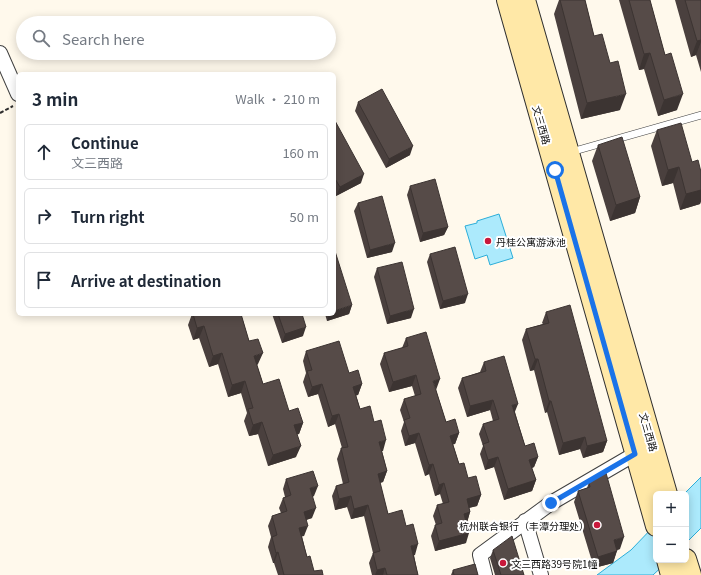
<!DOCTYPE html>
<meta charset="utf-8">
<style>
body{margin:0;font-family:Georgia,"Noto Sans SC",serif;background:#f2f2f3;color:#1f2937}
.controls{position:absolute;right:12px;bottom:12px;display:grid;overflow:hidden;border-radius:6px;box-shadow:0 2px 10px #0003}
.controls button{width:36px;height:36px;display:grid;place-items:center;padding:0;border:0;border-bottom:1px solid #e0e1e3;background:#fff;color:#1f2937;font:20px sans-serif}
.stop{position:absolute;width:12px;height:12px;margin:-9px;border:3px solid #1a73e8;border-radius:50%;background:#fff}
.stop.end{background:#1a73e8;border-color:#fff;box-shadow:0 1px 4px #0008}
.list{margin:0;padding:0;list-style:none}
h2{display:flex;justify-content:space-between;align-items:center;height:52px;margin:0;padding:0 16px;font-size:17px}
h2 small{font-size:13px;font-weight:400;color:#747a83}
.list li{display:grid;grid-template-columns:26px 1fr auto;gap:12px;align-items:center;box-sizing:border-box;height:56px;margin:0 8px 8px;padding:0 8px;border:1px solid #e0e1e3;border-radius:6px}
.list b{display:block;font-size:15px;white-space:nowrap}
.list p{margin:0;font-size:13px;white-space:nowrap;color:#747a83}
.list em{font-size:13px;font-style:normal;color:#747a83}
.icon{flex:none;width:22px;height:22px;fill:none;stroke:currentColor;stroke-width:2;stroke-linecap:round;stroke-linejoin:round}
.map{position:relative;flex:none;width:701px;height:575px;overflow:hidden}
.search{position:absolute;background:#fff;box-shadow:0 2px 10px #0003;left:16px;top:16px;width:320px;height:44px;display:flex;align-items:center;gap:10px;box-sizing:border-box;padding:0 14px;border-radius:22px;color:#747a83;font-size:15px}
.panel{position:absolute;background:#fff;box-shadow:0 2px 10px #0003;left:16px;top:72px;width:320px;height:244px;border-radius:6px}
.map>svg:first-child{display:block}
.water{fill:#aceafc;stroke:#2caed9}
.lines{fill:none;stroke-linecap:round;stroke-linejoin:round}
.lane-casing{stroke:#404040;stroke-width:8}
.street-casing{stroke:#404040;stroke-width:16}
.secondary-casing{stroke:#2f2f2f;stroke-width:22}
.path{stroke:#2f2f2f;stroke-width:2;stroke-dasharray:4 2;stroke-linecap:butt}
.lane{stroke:#fff;stroke-width:7}
.street{stroke:#fff;stroke-width:14}
.secondary{stroke:#ffe8a7;stroke-width:20}
.wall{fill:#4a403e}
.shaded-wall{fill:#3c3432}
.building{fill:#564b48;stroke:#3c3432}
.route{stroke:#1a73e8;stroke-width:5}
.poi-dot{fill:#c9183b;stroke:#fff;stroke-width:1.5}
.labels{text-anchor:middle;dominant-baseline:central;stroke-width:4;stroke-linejoin:round;paint-order:stroke}
.street-label{font-size:10px;fill:#0d0d0d;stroke:#fff}
.poi-label{font-size:10px;fill:#0d0d0d;stroke:#fff;text-anchor:start}
</style>
<div class="map">
<svg width="701" height="575" viewBox="0 0 701 575">
<rect width="100%" height="100%" fill="#fff9ec"/>
<path class="water" d="M499 214 513 258 490 265 487 255 475 259 465 226 477 223V221Z
M701 477V528L686 543V494H684Z
M656 524V560H669L653 575H597L631 550Z"/>
<g class="lines">
<defs>
<path id="lane" d="M571 152 701 115"/>
<path id="street" d="M0 53 18 94
M525 521 541 575
M485 575 480 555 551 503 635 454"/>
<path id="secondary" d="M507 0 656 526
M525 0 667 494
M686 559 691 575
M667 560 671 575"/>
</defs>
<use href="#lane" class="lane-casing"/>
<use href="#street" class="street-casing"/>
<use href="#secondary" class="secondary-casing"/>
<path class="path" d="M0 113 13 106"/>
<use href="#lane" class="lane"/>
<use href="#street" class="street"/>
<use href="#secondary" class="secondary"/>
</g>
<path class="wall" d="M559 0H585L594 36 620 110 581 119 554 14Z
M619 0H650L665 55 677 110 658 116 644 69 639 70Z
M675 0H701V72L696 55 691 57Z
M358 102 410 155 386 168 355 111Z
M334 119 361 183 336 196 334 192Z
M657 130 692 162 701 172V201L700 204 680 210 673 183 662 186 651 146Z
M598 145 640 197 635 213 610 221 592 161Z
M410 186 448 227 444 235 420 242 407 195Z
M358 203 392 252 367 258 354 211Z
M430 254 465 303 440 309 427 262Z
M377 268 411 318 387 324 374 277Z
M352 305 349 314 327 321 325 314H334Z
M546 312 607 441 603 452 583 458 580 449 559 455 547 412 545 413 534 370 530 371 522 340 526 329 543 324 542 323Z
M192 314H241L249 341 258 364 257 365 263 384 289 411 303 423 299 434H297L296 457 268 466 258 434 249 436 244 421 247 413 241 393 228 397 218 364 209 367 199 338 193 340 188 325Z
M272 314H302L303 336 282 343Z
M406 338 436 390 446 422 459 433 455 444H453L459 464 468 478 481 495 477 506 469 508 470 512 467 522 466 543 435 551 431 536 435 525H436L433 516 437 505 443 504 440 494 435 496 429 474 425 476 415 443 405 446 401 431 404 422 400 410 404 399 415 396 412 386 389 392 380 364 384 353 402 348Z
M306 351 349 373 362 384 358 395H356L360 409 374 422 383 451H382L387 471 383 482 380 483 388 514 406 526 415 555H414L418 575H372L369 563 373 553 364 516 351 519 347 507 335 510 332 496 336 486 343 484 337 459 341 448H342L335 424 328 427 318 394 308 397 303 382 306 373 303 361Z
M484 362 515 412 525 446 538 457 534 467 532 468 536 480 532 491 504 500 494 467 485 470 480 454 483 446 479 434 483 424 493 421 490 410 467 417 458 388 462 378 480 372Z
M286 479 314 496 312 497V518L306 520 304 536H302L307 557 314 571 323 575H278L274 563H273L268 547 271 537 268 526 272 516 281 513 279 508 283 498 285 497 283 489Z
M589 482 620 549 617 550 613 563 594 568 574 502 578 491 587 488Z
M493 550 524 575H495L490 558Z
M453 570 478 575H451Z"/>
<path class="shaded-wall" d="M701 40V42L696 55 691 57 697 41Z
M650 53 644 69 639 70 644 54Z
M626 94 620 110 581 119 587 103Z
M683 94 677 110 658 116 664 100Z
M413 146 410 155 386 168 389 159Z
M679 167 673 183 662 186 668 170Z
M364 174 361 183 336 196 340 187Z
M701 190V201L700 204 680 210 686 194Z
M640 197 635 213 610 221 616 205Z
M448 227 444 235 420 242 423 233Z
M395 243 392 252 367 258 370 250Z
M468 294 465 303 440 309 443 301Z
M352 305 349 314 327 321 329 314H334V311Z
M414 309 411 318 387 324 390 316Z
M204 326 199 338 193 340 197 328Z
M306 327 303 336 282 343 285 334Z
M222 353 218 364 209 367 213 356Z
M263 353 258 364 250 367 254 356Z
M535 359H538L534 370 530 371Z
M416 375 412 386 389 392 393 382Z
M440 379 436 390 433 381Z
M245 381 241 393 228 397 232 385Z
M322 384 318 394 308 397 312 387Z
M362 384 358 395 349 398 353 387Z
M493 400 490 410 467 417 470 406Z
M549 401H551L547 412 545 413Z
M518 404 514 414 512 405Z
M339 414 335 424 328 427 332 416Z
M262 422 258 434 249 436 253 425Z
M303 423 299 434 290 437 294 425Z
M419 433 415 443 405 446 409 436Z
M459 433 455 444 447 446 450 436Z
M585 437 580 449 559 455 563 443Z
M386 440 383 451 375 452 379 442Z
M607 441 603 452 583 458 587 446Z
M301 446 296 457 268 466 273 455Z
M498 457 494 467 485 470 488 460Z
M538 457 534 467 526 470 529 460Z
M433 464 429 474 425 476 429 465Z
M387 471 383 482 374 484 378 474Z
M536 480 532 491 504 500 508 489Z
M444 483 440 494 435 496 439 485Z
M318 486 314 496 306 498 310 488Z
M481 495 477 506 463 509 467 499Z
M351 496 347 507 335 510 339 499Z
M368 505 364 516 351 519 354 509Z
M316 508 312 518 300 522 304 512Z
M470 512 467 523 464 514Z
M308 526 304 536 295 538 299 528Z
M469 533 466 543 435 551 439 541Z
M624 537 620 549 610 552 614 540Z
M418 544 415 555 407 557 411 546Z
M617 551 613 563 594 568 598 557Z
M278 552 274 563H273L276 553Z
M385 568 383 575H375L377 570Z"/>
<path class="building" d="M560 0H585L594 36 602 34 610 63 618 61 626 94 587 103Z
M629 0H650L665 55 671 53 683 94 664 100 650 53 644 54Z
M685 0H701V40L697 41Z
M382 89 413 146 389 159 358 102Z
M334 119 364 174 340 187 334 177Z
M681 123 692 162 698 160 701 172V190L686 194 679 167 668 170 657 130Z
M622 137 640 197 616 205 598 145Z
M435 179 448 227 423 233 410 186Z
M382 196 395 243 370 250 358 203Z
M455 247 468 294 443 301 430 254Z
M334 248 352 305 334 311Z
M402 262 414 309 390 316 377 268Z
M570 305 607 441 587 446 585 437 563 443 551 401H549L538 359H535L526 329 549 323 546 312Z
M193 314H241L249 341 258 339 263 353 254 356 263 384 279 379 289 411 298 408 303 423 294 425 301 446 273 455 262 422 253 425 248 409 253 408 245 381 232 385 222 353 213 356 204 326 197 328Z
M278 314H302L306 327 285 334Z
M426 332 440 379 433 381 446 422 455 419 459 433 450 436 459 464 464 463 468 478 476 476 481 495 467 499 470 512 464 514 469 533 439 541 435 525 442 523 437 505 449 502 444 483 439 485 433 464 429 465 419 433 409 436 404 420 410 418 404 399 421 394 416 375 393 382 384 353 408 346 406 338Z
M339 341 349 373 358 370 362 384 353 387 360 409 370 406 374 422 381 420 386 440 379 442 387 471 378 474 388 514 402 510 406 526 413 524 418 544 411 546 418 575H387L385 568 377 570 373 553 380 551 368 505 354 509 351 496 339 499 336 486 349 482 341 448 348 447 339 414 332 416 322 384 312 387 307 371 312 370 306 351Z
M504 356 518 404 512 405 525 446 534 443 538 457 529 460 536 480 508 489 498 457 488 460 483 444 489 442 483 424 499 419 493 400 470 406 462 378 486 371 484 362Z
M313 471 318 486 310 488 316 508 304 512 308 526 299 528 307 557 310 556 314 571 322 570 323 575H284L278 552 276 553 272 537 277 535 272 516 287 511 283 498 291 495 286 479Z
M606 473 624 537 614 540 617 551 598 557 578 491 590 487 589 482 601 475Z
M512 536 524 575H501L493 550Z
M475 564 478 575H454L453 570Z"/>
<g class="lines">
<path class="route" d="M551 503 635 454 555 170"/>
</g>
<g class="poi-dot">
<circle cx="488" cy="241" r="4"/>
<circle cx="597" cy="525" r="4"/>
<circle cx="503" cy="563" r="4"/>
</g>
<g class="labels">
<g class="street-label">
<text transform="translate(542 125) rotate(74)">文三西路</text>
<text transform="translate(649 432) rotate(74)">文三西路</text>
</g>
<g class="poi-label">
<text x="496" y="241">丹桂公寓游泳池</text>
<text x="589" y="525" text-anchor="end">杭州联合银行（丰潭分理处）</text>
<text x="511" y="563">文三西路39号院1幢</text>
</g>
</g>
</svg>
<div class="controls">
<button>+</button>
<button>−</button>
</div>
<div class="stop" style="left:555px;top:170px"></div>
<div class="stop end" style="left:551px;top:503px"></div>
<div class="search"><svg class="icon" aria-label="search" viewBox="0 0 24 24"><circle cx="10" cy="10" r="6"/><path d="M15 15l6 6"/></svg>Search here</div>
<section class="panel">
<h2>3 min<small>Walk · 210 m</small></h2>
<ul class="list">
<li><svg class="icon" aria-label="ahead" viewBox="0 0 24 24"><path d="M12 20V5M6 11l6-6 6 6"/></svg><div><b>Continue</b><p>文三西路</p></div><em>160 m</em></li>
<li><svg class="icon" aria-label="right" viewBox="0 0 24 24"><path d="M7 20v-9h11M14 6l5 5-5 5"/></svg><div><b>Turn right</b></div><em>50 m</em></li>
<li><svg class="icon" aria-label="arrive" viewBox="0 0 24 24"><path d="M6 21V4h12l-3 4 3 4H6"/></svg><div><b>Arrive at destination</b></div></li>
</ul>
</section>
</div>
